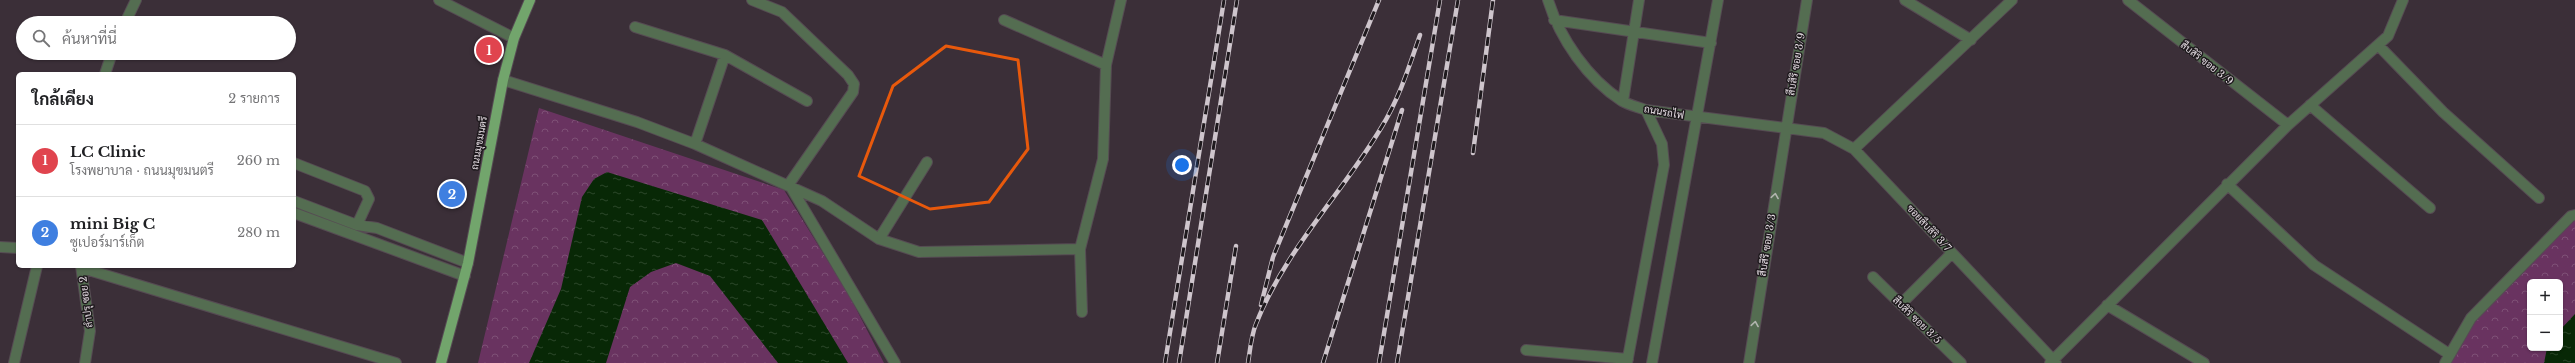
<!DOCTYPE html>
<html lang="th">
<meta charset="utf-8">
<style>
body{margin:0;font-family:"Libre Baskerville",Sarabun,serif;background:#f6f6f6;color:#202124}
.controls{position:absolute;right:12px;bottom:12px;display:grid;overflow:hidden;border-radius:6px;box-shadow:0 1px 3px #0004}
.controls button{width:36px;height:36px;display:grid;place-items:center;padding:0;border:0;border-bottom:1px solid #e0e0e0;background:#fff;color:#202124;font:20px sans-serif}
.you{position:absolute;left:1182px;top:165px;width:14px;height:14px;margin:-10px;border:3px solid #fff;border-radius:50%;background:#1a73e8;box-shadow:0 0 0 6px #1a73e833}
.badge{display:grid;place-items:center;width:26px;height:26px;border-radius:50%;background:#d93025;color:#fff;font-size:13px;font-weight:700}
.pin{position:absolute;translate:-50% -50%;border:2px solid #fff;box-shadow:0 1px 4px #0006}
.list{margin:0;padding:0;list-style:none}
h2{display:flex;justify-content:space-between;align-items:center;height:52px;margin:0;padding:0 16px;font-size:17px}
h2 small{font-size:13px;font-weight:400;color:#757577}
.list li{display:grid;grid-template-columns:26px 1fr auto;gap:12px;align-items:center;box-sizing:border-box;height:72px;padding:0 16px;border-top:1px solid #e0e0e0}
.list b{display:block;font-size:15px;white-space:nowrap}
.list p{margin:0;font-size:13px;white-space:nowrap;color:#757577}
.list em{font-size:13px;font-style:normal;color:#757577}
.icon{flex:none;width:22px;height:22px;fill:none;stroke:currentColor;stroke-width:2;stroke-linecap:round;stroke-linejoin:round}
.map{position:relative;flex:none;width:2575px;height:363px;overflow:hidden}
.search{position:absolute;background:#fff;box-shadow:0 1px 3px #0004;left:16px;top:16px;width:280px;height:44px;display:flex;align-items:center;gap:10px;box-sizing:border-box;padding:0 14px;border-radius:22px;color:#757577;font-size:15px}
.panel{position:absolute;background:#fff;box-shadow:0 1px 3px #0004;left:16px;top:72px;width:280px;height:196px;border-radius:6px}
.map>svg:first-child{display:block}
.forest{fill:url(#forest-crowns);fill-rule:evenodd}
.water{fill:url(#water-ripples)}
.lines{fill:none;stroke-linecap:round;stroke-linejoin:round}
.minor-casing{stroke:#564b53;stroke-width:12}
.major-casing{stroke:#564b53;stroke-width:12}
.minor{stroke:#546d51;stroke-width:10}
.major{stroke:#72a56c;stroke-width:10}
.rail-casing{stroke:#cec5cc;stroke-width:4.5}
.rail{stroke:#1e191d;stroke-width:3;stroke-dasharray:9;stroke-linecap:butt}
.oneway{stroke:#b2b5af}
.marked{fill:none;stroke:#e8590c;stroke-width:3;stroke-linejoin:round}
.labels{text-anchor:middle;dominant-baseline:central;stroke-width:3;stroke-linejoin:round;paint-order:stroke}
.street-label{font-size:10px;fill:#e4dce2;stroke:#1e191d}
</style>
<div class="map">
<svg width="2575" height="363" viewBox="0 0 2575 363">
<defs>
<pattern id="forest-crowns" width="20" height="18" patternUnits="userSpaceOnUse"><rect width="20" height="18" fill="#693360"/><path d="M2 6a3 3 0 1 1 6 0M12 15a3 3 0 1 1 6 0" fill="none" stroke="#7e5076"/></pattern>
<pattern id="water-ripples" width="26" height="14" patternUnits="userSpaceOnUse"><rect width="26" height="14" fill="#082806"/><path d="M2 4q2-2 4 0t4 0M15 11q2-2 4 0t4 0" fill="none" stroke="#2c472a"/></pattern>
</defs>
<rect width="100%" height="100%" fill="#3b2f38"/>
<path class="forest" d="M539 108 784 190 849 295 884 363H478Z
M2575 215V363H2448L2471 318ZM2530 282H2560V348H2530Z"/>
<path class="water" d="M607 172 762 220 848 363H778L710 276 676 263 651 272 630 287 606 363H529L561 289 582 197 594 179Z
M2575 314V363H2544L2547 348H2560V330Z"/>
<g class="lines">
<defs>
<path id="minor" d="M439 0 514 38
M752 0 782 12 848 75 854 84 853 92 789 184 895 363
M1548 0C1560 39 1588 79 1622 101 1629 105 1638 107 1646 110L1824 133 1854 149 2056 363
M1905 0 1971 40
M2128 0 2288 125
M1004 20 1106 65
M1554 20 1711 43
M125 23 136 0
M635 27 725 55 807 101
M2378 45 2443 112 2539 198
M105 74 112 53
M503 80 637 122 695 144 822 201 879 239 919 252 1080 249
M1623 101 1639 0
M2310 105 2430 208
M695 144 725 55
M1854 149 2012 0
M294 163 365 191 369 199 357 225
M2227 184 2314 265 2449 354
M294 201 357 225 377 228 468 263
M294 213 465 276
M879 239 927 162
M0 247 18 248
M81 266 90 331 85 363
M82 268 396 363
M1873 277 1961 363
M1901 304 1952 253
M2107 305 2204 363
M1082 312 1080 249 1103 159 1106 65 1121 0
M1526 350 1628 359
M14 363 37 266
M1627 363 1664 165 1662 144 1646 110
M1652 363 1718 0
M1749 363 1807 0
M2050 363 2288 125 2388 36 2403 0
M2445 363 2471 318 2571 216 2575 215"/>
<path id="major" d="M441 363 468 263 503 80 514 38 530 0"/>
</defs>
<use href="#minor" class="minor-casing"/>
<use href="#major" class="major-casing"/>
<use href="#minor" class="minor"/>
<use href="#major" class="major"/>
<defs>
<path id="rail" d="M1473 153 1493 0
M1261 305 1273 257 1379 0
M1165 363 1224 0
M1179 363 1237 0
M1217 363 1236 246
M1248 363C1250 351 1251 336 1256 324 1285 250 1341 195 1381 128 1399 99 1409 67 1420 35
M1323 363 1402 110
M1379 363 1440 0
M1397 363 1458 0"/>
</defs>
<use href="#rail" class="rail-casing"/>
<use href="#rail" class="rail"/>
</g>
<defs><path id="oneway-chevron" d="M-2-3.5L2.5 0L-2 3.5" fill="none" stroke-width="1.6" stroke-linecap="round" stroke-linejoin="round"/></defs>
<g class="oneway">
<use href="#oneway-chevron" transform="translate(1775 196) rotate(-81)"/>
<use href="#oneway-chevron" transform="translate(1755 324) rotate(-81)"/>
</g>
<path class="marked" d="M946 46 1018 60 1028 149 989 202 930 209 859 176 893 86Z"/>
<g class="labels">
<g class="street-label">
<text transform="translate(2207 63) rotate(38)">สืบสิริ ซอย 3/9</text>
<text transform="translate(1796 64) rotate(-80)">สืบสิริ ซอย 3/9</text>
<text transform="translate(1664 112) rotate(10)">ถนนรถไฟ</text>
<text transform="translate(479 143) rotate(-80)">ถนนมุขมนตรี</text>
<text transform="translate(1929 228) rotate(47)">ซอยสืบสิริ 3/7</text>
<text transform="translate(1767 245) rotate(-81)">สืบสิริ ซอย 3/3</text>
<text transform="translate(86 302) rotate(-97)">ลำปรุ ซอย 2</text>
<text transform="translate(1917 320) rotate(44)">สืบสิริ ซอย 3/5</text>
</g>
</g>
</svg>
<div class="controls">
<button>+</button>
<button>−</button>
</div>
<div class="you"></div>
<div class="pin badge" style="left:489px;top:50px;background:#e0444e">1</div>
<div class="pin badge" style="left:452px;top:194px;background:#3f7fe0">2</div>
<div class="search"><svg class="icon" aria-label="search" viewBox="0 0 24 24"><circle cx="10" cy="10" r="6"/><path d="M15 15l6 6"/></svg>ค้นหาที่นี่</div>
<section class="panel">
<h2>ใกล้เคียง<small>2 รายการ</small></h2>
<ul class="list">
<li><span class="badge" style="background:#e0444e">1</span><div><b>LC Clinic</b><p>โรงพยาบาล · ถนนมุขมนตรี</p></div><em>260 m</em></li>
<li><span class="badge" style="background:#3f7fe0">2</span><div><b>mini Big C</b><p>ซูเปอร์มาร์เก็ต</p></div><em>280 m</em></li>
</ul>
</section>
</div>
